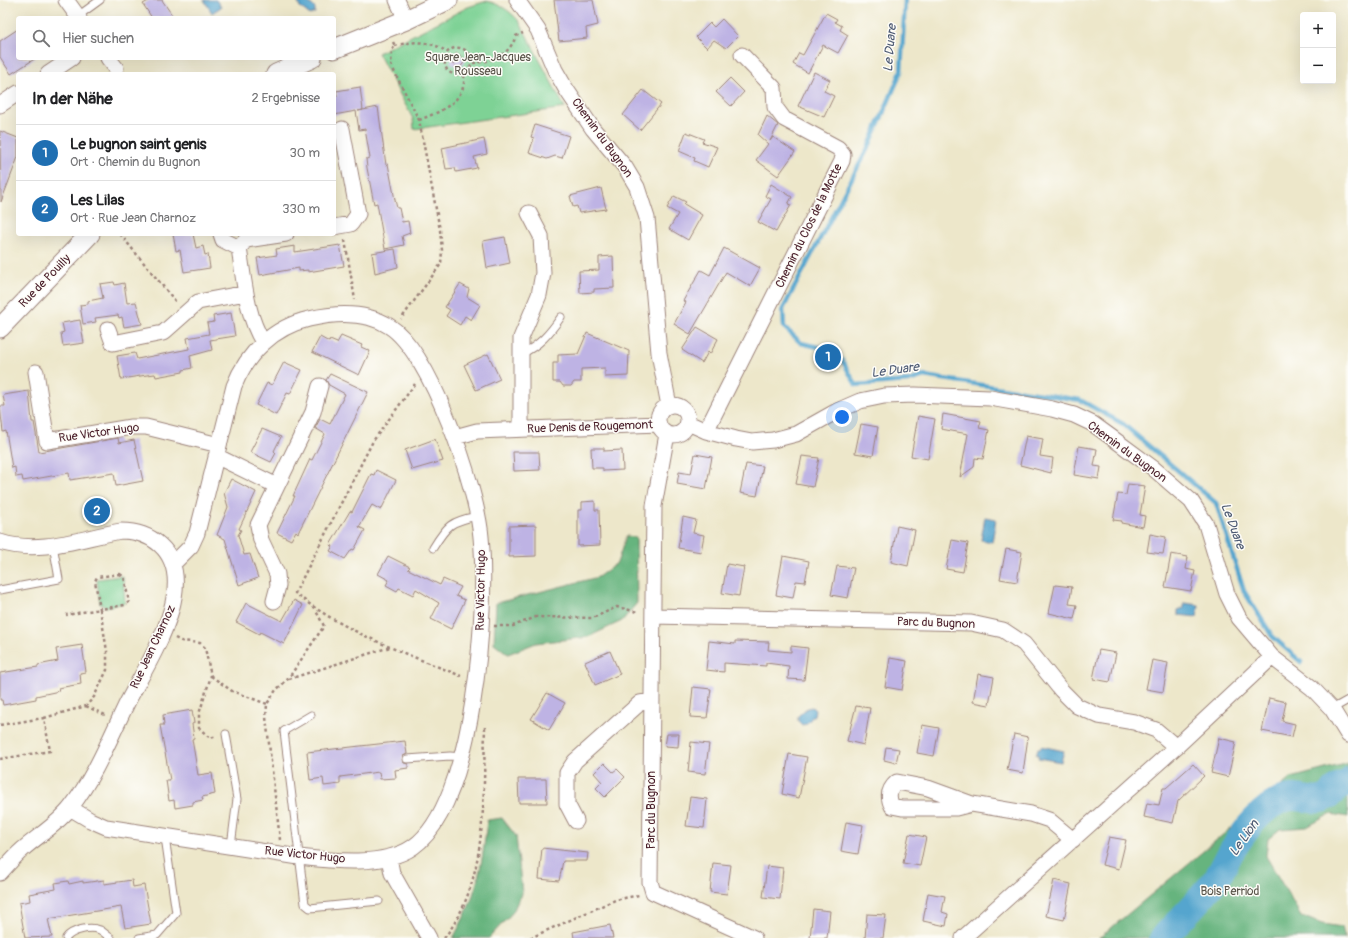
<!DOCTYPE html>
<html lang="de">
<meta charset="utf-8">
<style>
body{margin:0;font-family:Pangolin,sans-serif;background:#f6f6f6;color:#202124}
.controls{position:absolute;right:12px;top:12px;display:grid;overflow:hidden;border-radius:4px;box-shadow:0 4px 16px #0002}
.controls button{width:36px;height:36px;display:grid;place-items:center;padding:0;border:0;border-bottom:1px solid #e0e0e0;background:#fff;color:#202124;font:20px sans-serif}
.you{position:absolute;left:842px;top:417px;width:14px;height:14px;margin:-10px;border:3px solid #fff;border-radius:50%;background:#1a73e8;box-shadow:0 0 0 6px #1a73e833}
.badge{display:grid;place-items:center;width:26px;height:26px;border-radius:50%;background:#1f6fb2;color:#fff;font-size:13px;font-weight:700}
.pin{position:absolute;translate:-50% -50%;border:2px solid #fff;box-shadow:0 1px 4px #0006}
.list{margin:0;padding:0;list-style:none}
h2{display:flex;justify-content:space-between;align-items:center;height:52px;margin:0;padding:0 16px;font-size:17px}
h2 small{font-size:13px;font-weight:400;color:#757577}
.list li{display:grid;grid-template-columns:26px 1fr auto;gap:12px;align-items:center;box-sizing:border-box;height:56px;padding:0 16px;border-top:1px solid #e0e0e0}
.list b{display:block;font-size:15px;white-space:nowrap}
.list p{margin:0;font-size:13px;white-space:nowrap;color:#757577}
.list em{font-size:13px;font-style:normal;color:#757577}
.icon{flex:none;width:22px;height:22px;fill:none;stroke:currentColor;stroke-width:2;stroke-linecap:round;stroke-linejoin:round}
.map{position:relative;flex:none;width:1348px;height:938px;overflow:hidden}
.search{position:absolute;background:#fff;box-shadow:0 4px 16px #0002;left:16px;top:16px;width:320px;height:44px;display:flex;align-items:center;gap:10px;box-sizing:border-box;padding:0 14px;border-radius:4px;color:#757577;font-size:15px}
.panel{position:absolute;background:#fff;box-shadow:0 4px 16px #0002;left:16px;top:72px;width:320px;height:164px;border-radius:4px}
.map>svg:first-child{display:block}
.green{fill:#7ed295;stroke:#647860}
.forest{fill:#66b47e;stroke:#586a54}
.water{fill:#54a5ce;stroke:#4f627c}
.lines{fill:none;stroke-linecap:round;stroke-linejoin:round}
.stream{stroke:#54a5ce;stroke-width:4.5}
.river{stroke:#54a5ce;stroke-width:27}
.building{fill:#beb3e4}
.service-casing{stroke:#9c837a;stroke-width:9}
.minor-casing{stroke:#9c837a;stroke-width:17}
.tertiary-casing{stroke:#9c837a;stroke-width:21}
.path{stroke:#9c837a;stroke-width:2.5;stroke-dasharray:3 3;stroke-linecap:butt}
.service{stroke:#fff;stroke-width:7}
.minor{stroke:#fff;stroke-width:15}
.tertiary{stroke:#fff;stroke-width:19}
.labels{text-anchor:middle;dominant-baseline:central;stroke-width:3;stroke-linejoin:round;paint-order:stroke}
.park-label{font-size:12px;fill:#5a554b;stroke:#fdfcf7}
.street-label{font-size:12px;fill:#4a1f2b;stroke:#fdfcf7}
.water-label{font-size:13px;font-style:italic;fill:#4e5b74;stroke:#fdfcf7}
</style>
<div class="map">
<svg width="1348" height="938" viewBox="0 0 1348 938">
<rect width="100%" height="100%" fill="#fdfcf7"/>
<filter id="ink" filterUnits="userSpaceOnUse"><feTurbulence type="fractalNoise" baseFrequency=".025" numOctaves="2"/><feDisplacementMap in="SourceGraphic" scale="8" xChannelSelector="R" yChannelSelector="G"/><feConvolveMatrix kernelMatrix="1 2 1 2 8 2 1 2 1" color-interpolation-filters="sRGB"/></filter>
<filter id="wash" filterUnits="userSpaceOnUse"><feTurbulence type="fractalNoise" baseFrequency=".012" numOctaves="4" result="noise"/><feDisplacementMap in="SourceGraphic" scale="16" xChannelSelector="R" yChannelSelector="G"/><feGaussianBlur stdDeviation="0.9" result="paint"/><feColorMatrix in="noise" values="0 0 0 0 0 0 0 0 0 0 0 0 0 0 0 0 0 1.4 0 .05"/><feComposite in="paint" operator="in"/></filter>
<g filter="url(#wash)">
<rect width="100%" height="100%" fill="#ede7ca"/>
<path class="green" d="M487 1C501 5 509 10 519 21L565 108 414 129 413 119 378 53 468 7Z
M121 576 123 577 125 603 106 607 100 604 97 581 98 579Z"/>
<path class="forest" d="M626 536 636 537 637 603 622 621 588 637 536 643 508 654 494 643 496 603 598 577 617 563Z
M1348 763V817L1330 814 1307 827 1280 829 1268 839 1266 856 1301 916 1322 924 1342 927 1345 938H1099L1291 778Z
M502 818 516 836 522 892 513 912 489 938H453C477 896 482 868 487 820Z"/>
<path class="water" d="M204 0H216L221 7 212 13Z
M301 0H306L315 8V13L310 15 300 7 298 3Z
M985 517 996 519 992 542 981 540Z
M1184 603 1199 605 1197 617 1178 615V610L1184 608Z
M812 707 815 710 814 715 806 724 802 725 798 721V716L807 708Z
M1041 746 1064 751 1061 762 1038 758 1039 755H1036L1038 748H1041Z"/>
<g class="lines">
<path class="stream" d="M905 0 901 72 869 146 783 309 784 327 801 343 827 349 842 360 856 385 908 381 924 376 1080 400 1123 424 1216 503 1244 591 1272 636 1301 662
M1342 784 1345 769"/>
<path class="river" d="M1163 938C1181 918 1201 900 1216 879 1222 871 1226 861 1231 852 1244 832 1261 807 1284 799 1298 794 1310 803 1323 799 1333 796 1335 785 1348 783"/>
</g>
<g id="blocks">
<path class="building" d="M150 0H162L174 18H152L143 4Z
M554 0H593L598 25 586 28 587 38 559 41Z
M826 13 837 19 835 22 842 26 840 30 848 35 838 53 823 45 808 73 793 64 799 53 803 55Z
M722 19 738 36 726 48 714 40 707 48 696 37 710 23 714 27Z
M18 29V58H36L11 74 0 57V41Z
M457 53 466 60 459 69 450 62Z
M814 72 830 80 824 91 834 96 824 117 798 106Z
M730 78 744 92 731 106 716 92Z
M360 87 363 110 358 111 378 107 386 165 388 164 395 200 397 208H399L402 222 408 221 410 233 402 236 404 245 385 249 377 203 374 204 367 168 366 159 370 158 365 129 359 130 356 111 334 115V96H337L336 91Z
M643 90 661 104 640 130 623 115Z
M767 116 778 125 770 141 773 137 795 152 778 176 756 160 768 144 758 135Z
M535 125 569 136 562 158 555 156 547 159 529 153 534 138 531 137Z
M0 131 18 138V157L1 202Z
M686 132 704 139 702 142 717 147 708 167 694 161 695 158 679 151Z
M484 139 487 154 474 157 477 168 456 172 455 168 446 169 442 148Z
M771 184 792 197 788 204 791 205 776 232 758 222 771 199 765 196Z
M601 188 606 209 579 213 577 206 573 207 570 196Z
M674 196 686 202 684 204 702 215 688 240 669 229 678 214 667 208Z
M173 234H193L196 248 203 246 205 255 208 254 210 268 184 272 180 250 176 251Z
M505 237 510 263 487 268 483 241Z
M340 245 344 266 308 272V270L299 271V268L260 275 257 258 277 255 276 249 295 246V252Z
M724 248 760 268 750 286 726 272 690 334 674 324 686 302 683 301 701 270 710 275Z
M395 249 398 267 375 273 372 253Z
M613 256 614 288 594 289V292L580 293 579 271 599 270V257Z
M114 282 115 285 124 283 127 303 136 302 142 324 124 327 122 317 119 318 118 315 95 318 96 322 83 324 80 305 88 304V301L103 298 100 284Z
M460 284 469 289 467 297 480 305 471 320 465 316 460 325 446 316 450 310 445 307Z
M231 313 235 336 210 340 212 350 190 356 192 368 183 370V372L156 377 155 374 147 375 121 379 117 356 135 353 137 359 189 349 187 338 209 334 207 323 214 322 213 316Z
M80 320 84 343 63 346 61 333 64 332 62 323Z
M697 327 718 339 710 354 708 352 702 363 682 350Z
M587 333 629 351 628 376 605 377V368L581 369V382H574L571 386H563L560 382H553V363H558V355L578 354Z
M341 336 362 345 361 347 370 351 359 375 312 352 320 337 329 342 330 340 337 343Z
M488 354 500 379 476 390 464 365Z
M284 362 302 370 290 394 287 393 276 415 256 405 267 383 272 385Z
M330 374 368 392 298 533 296 531 291 540 277 533 295 496H293L310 459 312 460 325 434 315 428 320 419 330 424 345 394 329 385 326 380Z
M29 391 32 422H34L39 452 118 438 119 443 134 440 143 481 116 486 114 473 70 480 69 473 23 481 22 476 16 477 15 467 12 468 6 431 3 432 0 406H5L3 395Z
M943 414 981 421 979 428 989 430 983 459 975 458 974 467 960 477 968 434 941 429Z
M918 416 935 419 928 459 911 456Z
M861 424 878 427 873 456 855 453Z
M262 429 281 437 274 451 276 453 271 462 250 452Z
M1026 436 1043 439 1040 456 1053 458 1051 473 1020 465Z
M435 439 443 461 412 470 405 450Z
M1079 446 1097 449 1094 466 1101 467 1099 479 1074 475Z
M591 448H604V451L622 450 623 470 603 471V468H592Z
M513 452H539L540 470 514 471Z
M695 454 712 457 706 489 677 484 679 472 691 474Z
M802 456 819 458 813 487 796 484Z
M746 464 763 466 757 496 740 493Z
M376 470 396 480 381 510 372 505 359 527 365 530 354 550 352 549 345 559 330 551 333 546 330 545 350 511 352 512 371 474 374 475Z
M231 479 256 492 239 529 241 530 238 535 244 555 250 554 258 578 239 585 225 539 217 535 228 507 224 493Z
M1128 484 1145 486 1140 515 1145 516 1143 527 1121 523 1122 521 1113 520 1118 494 1126 495Z
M595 501V510H599L600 545 578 546V510H582V502Z
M683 517 696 520 693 533 704 535 701 552 678 548Z
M536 525V556L509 557V526Z
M897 526 915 530 908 566 891 562Z
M1150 534 1166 537 1163 554 1147 552Z
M952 540 968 543 963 572 946 569Z
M1006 549 1022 552 1017 582 1000 579Z
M1171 554 1188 557 1186 569 1195 571 1191 591 1165 587Z
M388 556 410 567 408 569 440 585 443 579 461 587 456 596 465 600 451 629 431 619 439 603 416 589 413 595 399 588 397 591 386 585 389 580 378 574Z
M783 556 809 561 805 582 796 581 793 598 776 595Z
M727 564 744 567 739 596 722 593Z
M837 566 854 568 848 598 831 595Z
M1055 585 1072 587 1069 604 1077 605 1074 619 1049 613Z
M294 600 303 605 284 644 260 632 259 634 236 622 246 603 282 621Z
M709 641 735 644V641L769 642 768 650 791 652V646L808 648 804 680 788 679 789 666 766 663V666L724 663V672L706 670Z
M82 645 86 672 80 673 81 684 58 688 59 691 36 696V699L3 705 2 700H0V673L38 667V665L58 661 56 649Z
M1099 650 1116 653 1110 682 1093 679Z
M610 651 620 674 595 685 585 662Z
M890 658 907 661 902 690 885 687Z
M1152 660 1168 663 1163 692 1146 689Z
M978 674 994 677 989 705 973 702Z
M693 687 711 689 707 718 690 717Z
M547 693 565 703 549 730 531 719Z
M1269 698 1286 702 1282 721 1295 724 1292 737 1262 731Z
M856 706 870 708 864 745 847 741Z
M192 710 194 723 192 724 194 738 192 739 198 775 212 773 215 794 202 797 203 800 193 802V805L175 808 174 800 169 801 166 780H170L160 725H164L163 715Z
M922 725 939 728 934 756 917 753Z
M667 734H679L678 747 665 746Z
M1014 734 1028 737 1023 773 1007 770Z
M1219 738 1236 742 1228 777 1211 773Z
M405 741 407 754 403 756 402 760 404 763 408 764V768L395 770 396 778 380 779 379 772 340 777V784L324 786 323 778 310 780 307 752Z
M691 742 709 744 705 774 688 772Z
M886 747 899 749 896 763 884 760Z
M789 754 807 757 799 798 782 794Z
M604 763 613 772 617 769 625 777 605 797 596 788 602 782 594 773Z
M1193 764 1204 776 1178 801 1173 823 1144 817 1147 803 1159 805 1163 788H1166Z
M518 779H546L547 803H519Z
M690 797 707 799 704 828 686 826Z
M846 822 863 825 858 854 841 851Z
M909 834 926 837 920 866 903 863Z
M1109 837 1126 840 1119 869 1102 865Z
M542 848 588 853 587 861H563L559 881 539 879Z
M713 863 731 865 727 894 710 892Z
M767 866 783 868 780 899 763 897Z
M104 880V884L132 880 133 887 144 885 151 924 125 928 121 907 48 919 52 937 25 938 19 903 30 901 29 894 56 889 55 883 68 881 69 884 83 881V883Z
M1054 880 1071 884 1064 920 1046 916Z
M928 893 945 896 942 912 948 914 946 926 923 921Z
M813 909 830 911 827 938H810Z
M867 914 886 915 883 938H865Z
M610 925 613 938H574L573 932Z"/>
</g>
</g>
<g filter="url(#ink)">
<use href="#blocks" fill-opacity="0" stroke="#9c837a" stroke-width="1"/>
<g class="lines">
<defs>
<path id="service" d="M78 16 100 0
M521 354C539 346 550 333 561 317
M433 548C447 525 451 521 478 516
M0 590 59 579 53 545
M1332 709 1348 700
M311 715 284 731 305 904 310 908 379 901
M226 734 237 799 231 846
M407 759 450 756 462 757
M66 938C72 930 90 926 100 930 104 932 107 936 111 938
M139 938 157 935 176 913 165 837"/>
<path id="minor" d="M66 0 79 18
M397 0 406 20
M517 0 538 30 555 70 566 89 593 129 625 167 637 187 647 218 659 353 669 406
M108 58 116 68
M48 74 72 58
M0 105 18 93
M334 227 351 224 358 214 342 129
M221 234 223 240 239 248
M108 329 113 343 163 333 198 302 246 293
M263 342C246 315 244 279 239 248L246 240 286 234
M36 372 47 441 131 427H146L219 445
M658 420a15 15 0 1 1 30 0a15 15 0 1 1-30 0Z
M688 423 706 431 736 439 752 442 773 440 796 434 837 411 860 401 884 396 915 395 990 398 1052 409 1074 415 1093 424 1111 437 1153 468 1191 501 1206 524 1227 594 1239 618 1272 657 1312 688 1332 709 1348 735
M521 429V338L539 295 543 273 541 236 529 213
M706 431 842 161 843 154 838 148 784 119 775 107 774 88 742 55
M667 434 654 506 650 882 653 892 754 938
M455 437 477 431 659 424
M216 456 277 486
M0 542C40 555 81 538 121 531 136 531 149 535 160 545 202 583 147 664 127 703 110 738 95 776 71 807 58 824 39 835 23 849 15 856 7 865 0 873
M274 601 278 586 277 574 261 540 258 525 313 412 320 386
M653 616 971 623 1003 630 1024 644 1061 690 1077 706 1099 716 1134 722 1156 730 1176 747
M972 804 928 788 897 782C889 789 887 796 892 806L902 808H956L972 804 1031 814 1049 820 1073 840
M70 808 90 820 106 827 299 857C332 861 384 867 413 847 475 804 488 607 481 537 477 488 431 352 389 326 365 311 335 313 309 319 274 327 247 353 234 386L197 533 191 546 173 564
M576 821 567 804V773L575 761 640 703 652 701
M389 858 392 873 429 938
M963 938 1176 747 1272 657"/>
<path id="tertiary" d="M334 49 406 20 448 0
M276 74 312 58
M0 328 90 234"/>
</defs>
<use href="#service" class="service-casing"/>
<use href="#minor" class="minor-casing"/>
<use href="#tertiary" class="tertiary-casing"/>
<path class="path" d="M393 42 395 46 392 50 391 65 419 120 440 230 442 250 441 264 401 319
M395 46C413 40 432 41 447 52
M464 75C459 75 454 75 449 72 443 67 443 54 450 50 461 43 472 53 473 63
M419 120C440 112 467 101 464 75L473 63C493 61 508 57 516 36L523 33
M120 234 176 302
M345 240 355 300
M415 384 373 441 295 593C343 632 405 653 461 676
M120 574 124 577 129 602 125 605 100 609 95 581 97 577Z
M494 626H513L536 617 593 618 617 607 638 612
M175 638 181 641 200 643 205 648 211 676 199 714V728L210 738 217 736
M211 676 232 691 267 704
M289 679 390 647
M86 706 105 715
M44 718 86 706 94 697 107 670V651L100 609 66 615
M0 725 44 718 50 751 0 759
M280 840 266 717 267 704 276 690 288 679 324 626 316 611
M444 938C489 883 483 793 485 726
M530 938 615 900 639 895"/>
<use href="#service" class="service"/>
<use href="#minor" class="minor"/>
<use href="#tertiary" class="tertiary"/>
</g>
</g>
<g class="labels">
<g class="park-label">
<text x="478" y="57">Square Jean-Jacques<tspan x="478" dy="14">Rousseau</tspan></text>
<text x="1230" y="891">Bois Perriod</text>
</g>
<g class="street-label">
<text transform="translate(602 138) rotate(54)">Chemin du Bugnon</text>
<text transform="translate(809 226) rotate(-64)">Chemin du Clos de la Motte</text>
<text transform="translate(45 281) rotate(-46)">Rue de Pouilly</text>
<text transform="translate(590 427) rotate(-2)">Rue Denis de Rougemont</text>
<text transform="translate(99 433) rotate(-8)">Rue Victor Hugo</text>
<text transform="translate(1127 452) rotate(36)">Chemin du Bugnon</text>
<text transform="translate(481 590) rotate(-89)">Rue Victor Hugo</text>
<text transform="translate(936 623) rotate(2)">Parc du Bugnon</text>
<text transform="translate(153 647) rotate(-65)">Rue Jean Charnoz</text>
<text transform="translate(651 810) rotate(-90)">Parc du Bugnon</text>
<text transform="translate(305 855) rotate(6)">Rue Victor Hugo</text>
</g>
<g class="water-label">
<text transform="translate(890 48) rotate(-85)">Le Duare</text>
<text transform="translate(895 370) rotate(-8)">Le Duare</text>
<text transform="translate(1233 526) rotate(70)">Le Duare</text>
<text transform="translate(1244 838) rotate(-55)">Le Lion</text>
</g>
</g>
</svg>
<div class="controls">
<button>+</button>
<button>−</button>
</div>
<div class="you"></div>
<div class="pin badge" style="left:828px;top:357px">1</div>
<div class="pin badge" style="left:97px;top:511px">2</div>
<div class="search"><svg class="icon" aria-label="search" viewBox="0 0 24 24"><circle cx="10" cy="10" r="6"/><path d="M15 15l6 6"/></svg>Hier suchen</div>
<section class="panel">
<h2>In der Nähe<small>2 Ergebnisse</small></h2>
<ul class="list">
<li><span class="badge">1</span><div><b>Le bugnon saint genis</b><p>Ort · Chemin du Bugnon</p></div><em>30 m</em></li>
<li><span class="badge">2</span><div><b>Les Lilas</b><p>Ort · Rue Jean Charnoz</p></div><em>330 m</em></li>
</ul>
</section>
</div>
